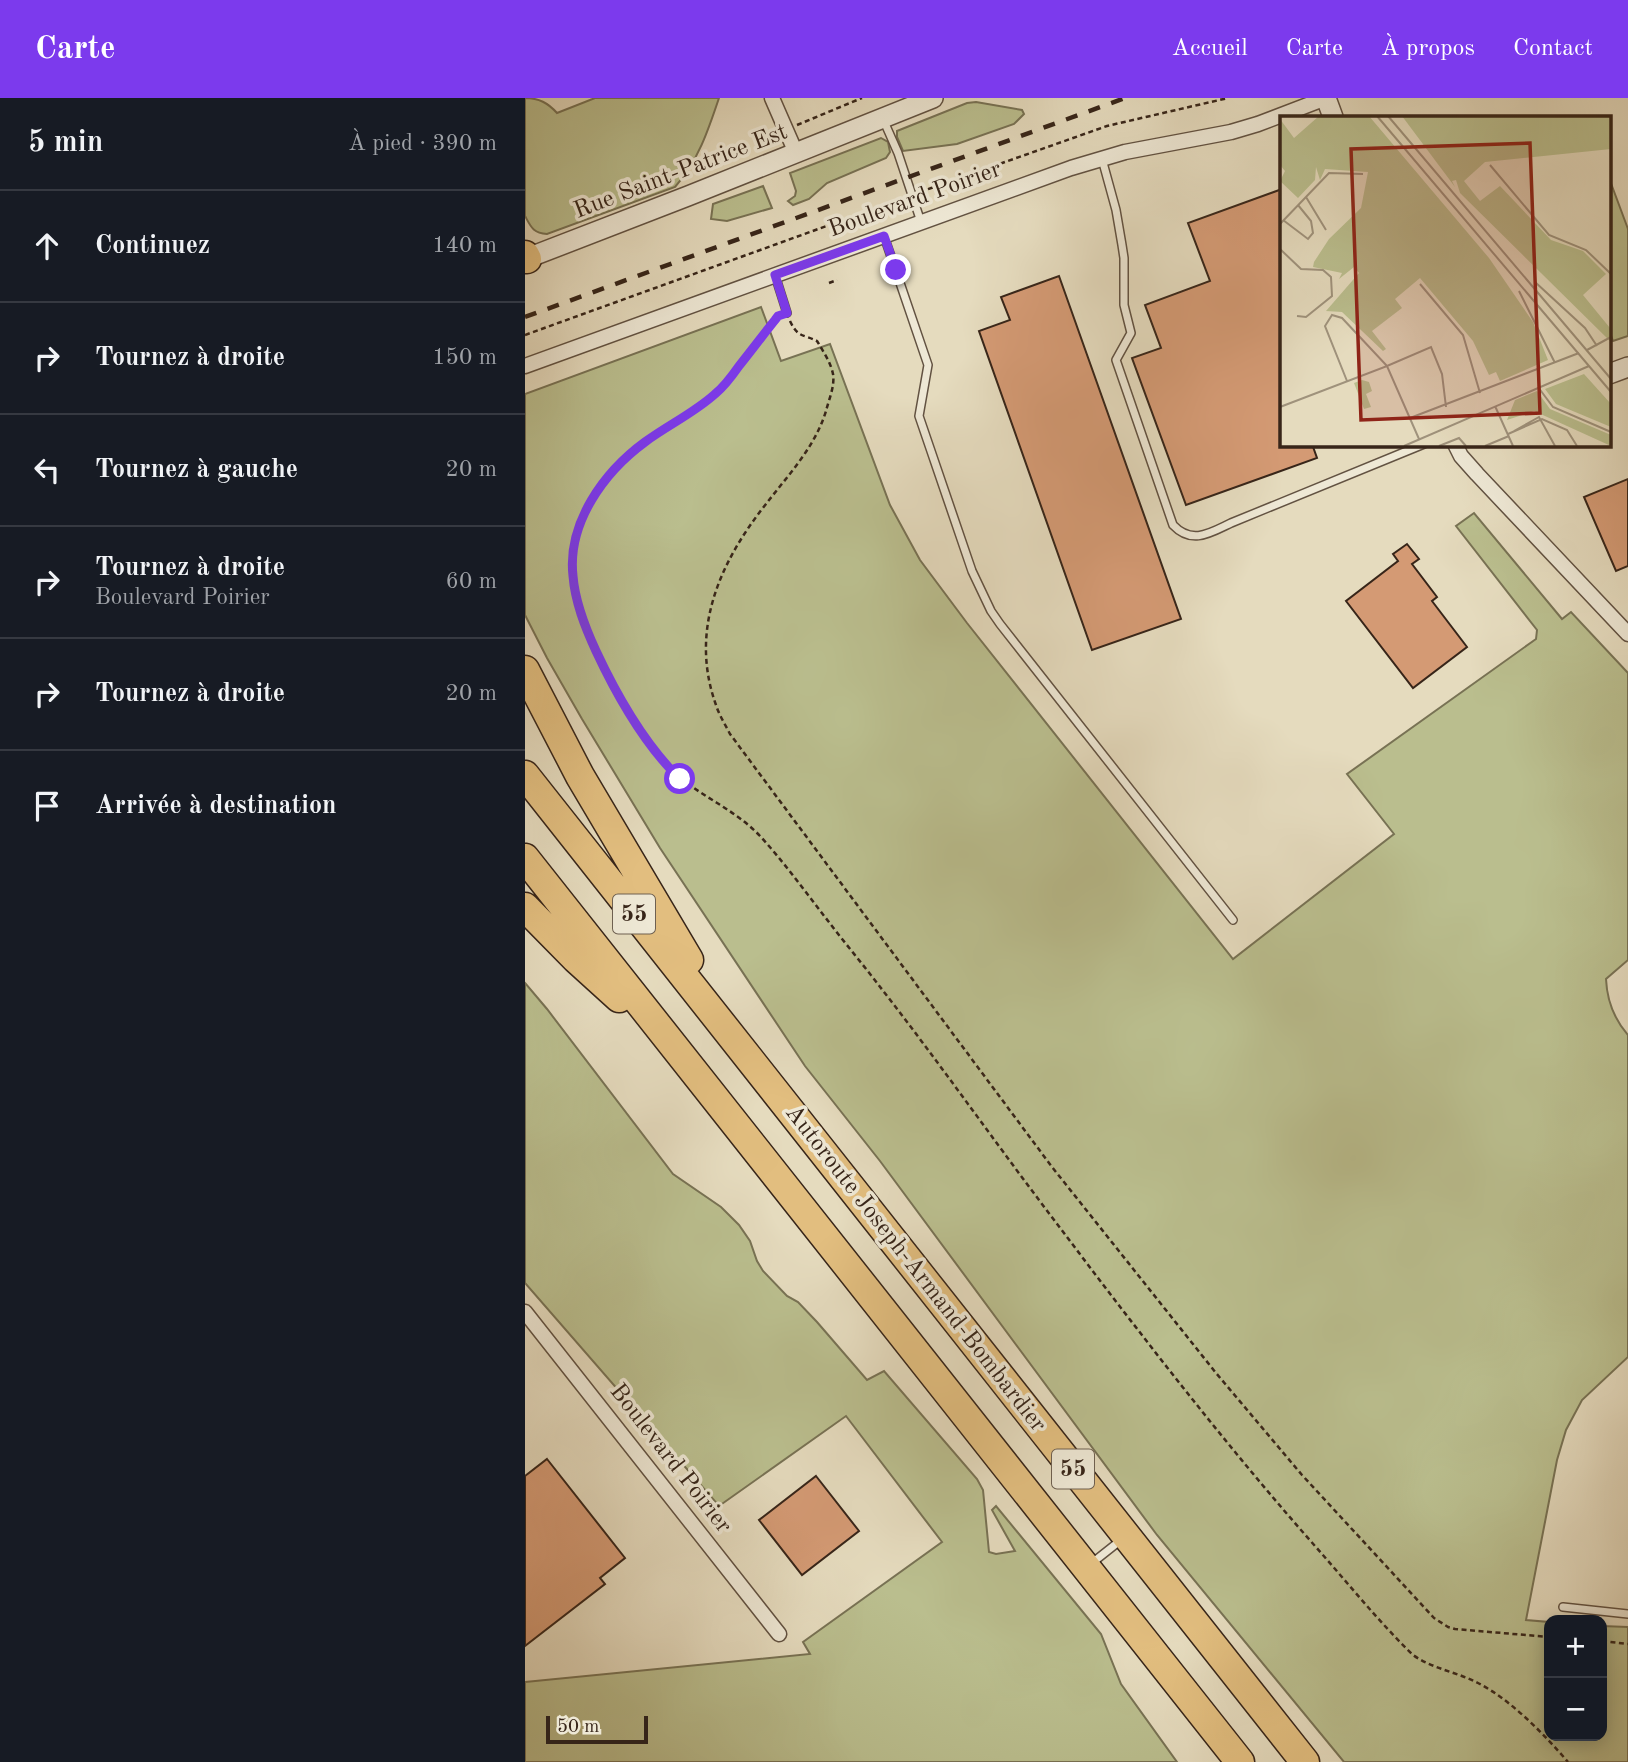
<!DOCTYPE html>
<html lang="fr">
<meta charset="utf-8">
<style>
body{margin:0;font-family:"Old Standard TT",serif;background:#242831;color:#f1f3f6}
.controls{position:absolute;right:21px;bottom:21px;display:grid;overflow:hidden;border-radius:14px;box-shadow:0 4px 18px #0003}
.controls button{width:63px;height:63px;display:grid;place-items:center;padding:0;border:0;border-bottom:2px solid #363941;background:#171b24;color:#f1f3f6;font:35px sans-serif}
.scale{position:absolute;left:21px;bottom:18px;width:102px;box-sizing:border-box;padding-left:7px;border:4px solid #372519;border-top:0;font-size:19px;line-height:24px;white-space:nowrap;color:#372519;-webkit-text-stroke:5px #eee8d5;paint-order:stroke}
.stop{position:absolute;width:21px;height:21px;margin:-16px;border:5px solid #7c3aed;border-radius:50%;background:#fff}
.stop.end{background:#7c3aed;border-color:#fff;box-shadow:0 2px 7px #0008}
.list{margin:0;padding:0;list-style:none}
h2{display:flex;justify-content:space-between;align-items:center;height:91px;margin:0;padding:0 28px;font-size:30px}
h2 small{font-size:23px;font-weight:400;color:#9ea1a6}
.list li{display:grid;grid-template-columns:46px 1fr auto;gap:21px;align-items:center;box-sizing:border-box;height:112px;padding:0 28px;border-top:2px solid #363941}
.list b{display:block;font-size:26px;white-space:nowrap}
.list p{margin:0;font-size:23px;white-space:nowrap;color:#9ea1a6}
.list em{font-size:23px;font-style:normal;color:#9ea1a6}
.icon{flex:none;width:38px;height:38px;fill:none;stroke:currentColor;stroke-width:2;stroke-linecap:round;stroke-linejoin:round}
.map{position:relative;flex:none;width:1103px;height:1664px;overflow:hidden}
header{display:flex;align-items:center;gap:42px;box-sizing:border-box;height:98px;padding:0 35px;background:#7c3aed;color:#fff}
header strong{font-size:33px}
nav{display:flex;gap:38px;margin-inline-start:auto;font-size:24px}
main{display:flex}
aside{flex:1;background:#171b24}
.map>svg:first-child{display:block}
.green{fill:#babe8e;stroke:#787254;stroke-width:2}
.building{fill:#d49a74;stroke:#372519;stroke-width:2}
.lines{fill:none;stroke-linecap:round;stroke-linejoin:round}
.service-casing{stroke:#625242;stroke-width:10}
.minor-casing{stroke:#625242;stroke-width:17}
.tertiary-casing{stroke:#625242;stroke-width:22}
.motorway-casing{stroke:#372519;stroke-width:31}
.path{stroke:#372519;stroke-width:2.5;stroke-dasharray:5 3.5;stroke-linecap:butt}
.service{stroke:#eee8d5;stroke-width:7}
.minor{stroke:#eee8d5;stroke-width:14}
.tertiary{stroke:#eee8d5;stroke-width:19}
.motorway{stroke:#e2be7f;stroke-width:28}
.rail{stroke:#372519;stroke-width:4.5;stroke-dasharray:12 12;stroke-linecap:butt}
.route{stroke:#7c3aed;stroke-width:9}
.labels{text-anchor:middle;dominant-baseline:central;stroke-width:7;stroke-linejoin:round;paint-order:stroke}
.shield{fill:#eee8d5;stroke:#6e6051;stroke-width:2}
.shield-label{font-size:23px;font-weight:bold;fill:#372519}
.street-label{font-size:24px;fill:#372519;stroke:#eee8d5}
.inset-road{fill:none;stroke:#9f927c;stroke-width:2}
.view{fill:#8f2418;fill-opacity:0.15;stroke:#8f2418;stroke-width:3.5}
.inset-edge{fill:none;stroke:#372519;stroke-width:3.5}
</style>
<header>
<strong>Carte</strong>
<nav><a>Accueil</a><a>Carte</a><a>À propos</a><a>Contact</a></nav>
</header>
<main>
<aside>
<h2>5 min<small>À pied · 390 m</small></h2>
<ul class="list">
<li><svg class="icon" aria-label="ahead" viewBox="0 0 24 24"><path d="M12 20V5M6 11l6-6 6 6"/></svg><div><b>Continuez</b></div><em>140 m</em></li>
<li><svg class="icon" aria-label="right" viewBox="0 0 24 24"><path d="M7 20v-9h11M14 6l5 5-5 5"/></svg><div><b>Tournez à droite</b></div><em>150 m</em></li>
<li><svg class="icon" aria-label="left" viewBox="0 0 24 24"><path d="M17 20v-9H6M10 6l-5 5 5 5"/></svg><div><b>Tournez à gauche</b></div><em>20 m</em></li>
<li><svg class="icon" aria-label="right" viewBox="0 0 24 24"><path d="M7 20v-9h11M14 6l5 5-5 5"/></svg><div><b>Tournez à droite</b><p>Boulevard Poirier</p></div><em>60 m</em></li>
<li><svg class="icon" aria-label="right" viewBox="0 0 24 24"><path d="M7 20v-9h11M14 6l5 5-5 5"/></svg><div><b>Tournez à droite</b></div><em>20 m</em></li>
<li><svg class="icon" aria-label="arrive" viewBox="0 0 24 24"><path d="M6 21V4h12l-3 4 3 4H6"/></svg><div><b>Arrivée à destination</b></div></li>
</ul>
</aside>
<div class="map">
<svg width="1103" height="1664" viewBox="0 0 1103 1664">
<rect width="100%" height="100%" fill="#e5dbbe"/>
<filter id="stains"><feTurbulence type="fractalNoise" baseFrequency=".00286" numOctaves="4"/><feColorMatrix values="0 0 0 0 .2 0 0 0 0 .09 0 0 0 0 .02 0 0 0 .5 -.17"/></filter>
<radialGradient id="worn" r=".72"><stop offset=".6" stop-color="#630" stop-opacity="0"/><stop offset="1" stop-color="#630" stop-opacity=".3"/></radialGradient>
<path class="green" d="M0 0C14 0 23 5 32 15L70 0H194C183 33 173 63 150 89L22 136C8 135 6 129 0 118Z
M451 4 497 12 499 16 489 26 432 46 378 53 372 39V33L442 5Z
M356 40 363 44 365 54 361 60 302 85 284 101 268 107 263 103 270 98 271 93 265 75Z
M1084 80 1103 131V238L1088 243 1084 232Z
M238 88 247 110 202 123 186 121 188 106Z
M236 209 256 263 305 246 365 407 395 462 442 525 708 861 869 736 822 676 1011 541 1012 532 931 428 949 415 1037 521 1046 514 1103 575V862L1081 881C1082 903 1089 921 1103 937V1259L1057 1302 1041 1332 1032 1362 1001 1522 1024 1524V1638H1077V1528L1103 1529V1664H819L632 1437 355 1063 280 968 135 750 57 621 22 560 0 517V296Z
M0 885 22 911 148 1076 196 1109 214 1127 225 1143 232 1163 238 1173 262 1198 273 1204 292 1224 342 1282 359 1273 452 1381 458 1392 464 1454 471 1456 490 1453 467 1412 471 1408 576 1536 596 1586 652 1664H0V1584L285 1556 278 1544 417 1444 321 1318 194 1408 0 1185Z"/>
<path class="building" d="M757 91V346H787L792 360 661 407 607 260 636 250 620 207 685 183 663 125Z
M534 178 656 521 567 552 454 233 485 222 476 199Z
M1103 381V468L1091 473 1059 399Z
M882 446 894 461 887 466 912 499 907 503 942 549 888 590 821 503 873 463 868 456Z
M22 1361 100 1460 75 1480 80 1486 0 1548V1378Z
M291 1378 334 1433 277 1477 234 1422Z"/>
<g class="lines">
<defs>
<path id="service" d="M358 21 373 55 396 124
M577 61 591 112 597 147 599 160V207L606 235 591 262 648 427C667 447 685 435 706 425L899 346
M359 138 403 267 394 318 447 473 466 513 475 526 708 822
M250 177 262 215
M567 1465 596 1442
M1038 1509 1103 1516"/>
<path id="minor" d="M247 0 271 55
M0 268 546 70 600 54 706 34 733 26 801 0
M930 346 936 358 952 376 1103 536
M0 1214 254 1536"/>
<path id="tertiary" d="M801 0 808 19
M0 161 163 98 408 0
M1084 276 1103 269"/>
<path id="motorway" d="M0 157 2 161
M0 572 55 678 164 862
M0 677 780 1664
M0 760 715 1664
M0 809 51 861 94 900"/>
</defs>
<use href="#service" class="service-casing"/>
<use href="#minor" class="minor-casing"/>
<use href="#tertiary" class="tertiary-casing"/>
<use href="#motorway" class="motorway-casing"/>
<path class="path" d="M272 27 337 0
M395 94 582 28 703 0
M304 185 312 182
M254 218C232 241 217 270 195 293 181 307 161 316 145 327 98 359 51 402 47 462 44 522 98 611 133 658 160 693 205 706 235 738 258 763 279 792 300 819 319 844 340 869 359 894 412 962 462 1033 514 1102 603 1220 692 1337 790 1448 822 1484 853 1523 888 1557 908 1571 932 1574 953 1585 986 1602 1019 1636 1043 1664
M265 223C273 240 278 236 292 243 298 253 306 265 308 276 310 288 304 301 301 313 290 349 264 376 241 406 195 464 164 532 191 607 194 617 200 626 205 636L527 1069 691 1275 777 1377 909 1520 923 1529 930 1531 1024 1539
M0 237 379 100
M1077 1543 1103 1546"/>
<use href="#service" class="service"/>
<use href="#minor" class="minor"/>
<use href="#tertiary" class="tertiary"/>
<use href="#motorway" class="motorway"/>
<path class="rail" d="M0 219 600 0"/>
</g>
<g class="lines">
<path class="route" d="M155 681C120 647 92 598 71 553 60 529 50 504 48 478 42 425 79 374 120 344 143 327 169 315 190 296 200 288 207 278 214 268 226 253 238 237 250 222L253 218 262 215 250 177 359 138 371 172"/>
</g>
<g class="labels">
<g class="shield">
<rect x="88" y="796.5" width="42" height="39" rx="5"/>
<rect x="527" y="1351.5" width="42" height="39" rx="5"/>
</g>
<g class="shield-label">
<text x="109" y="816">55</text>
<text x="548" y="1371">55</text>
</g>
<g class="street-label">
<text transform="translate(156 74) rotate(-21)">Rue Saint-Patrice Est</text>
<text transform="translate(390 102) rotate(-20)">Boulevard Poirier</text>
<text transform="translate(390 1171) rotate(52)">Autoroute Joseph-Armand-Bombardier</text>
<text transform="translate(145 1361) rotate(52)">Boulevard Poirier</text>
</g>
</g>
<g transform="translate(755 18)">
<rect width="331" height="331" fill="#e5dbbe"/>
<path d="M39 0H89L209 142 253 206 268 244 220 265 216 256 209 259 193 225 140 162 115 183 122 192 92 215 106 233 103 235 62 196 46 195 79 157 74 151 59 163 62 157 33 151 34 146 49 123 81 92 88 56 45 53 40 64 36 51 35 64 18 82 0 65 5 55 0 49V3L14 22ZM122 0H331V33L205 46 184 65 200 85 220 70 271 124 303 135 326 158 303 179 330 212 331 226 180 77 176 64 172 65 175 71ZM304 258 331 288V311L276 288 265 273ZM82 264 89 266 92 275 86 278 91 291 84 293 74 267ZM257 275 270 293 331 319V330L254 295 227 304 235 284Z" fill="#babe8e"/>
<path class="inset-road" d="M97 0 331 276M108 0 331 263M210 49 269 119 306 134 331 158M26 81 46 114M3 104 28 123 33 117 31 105 18 89M0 108 49 57 83 58M0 133 21 153 43 154 51 161 52 180 26 201 17 200M255 166 305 212 317 230M140 168 183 219 200 277M239 175 275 247M307 234 331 221M67 265 45 210 52 199 62 202 107 250 151 231 162 258 166 291M258 271 273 291 331 316M215 290 233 330M0 291 107 250 139 323M130 302 299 237M234 315 259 301 275 330M228 318 262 303 287 314 297 330M124 330 309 250M159 330 179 322 186 330M205 330 229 320"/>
<path class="view" d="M250 27 260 297 81 304 71 33Z"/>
<rect width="331" height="331" class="inset-edge"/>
</g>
<rect width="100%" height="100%" filter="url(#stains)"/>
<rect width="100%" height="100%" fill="url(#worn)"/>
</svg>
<div class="controls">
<button>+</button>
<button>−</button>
</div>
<div class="scale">50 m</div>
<div class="stop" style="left:155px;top:681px"></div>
<div class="stop end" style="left:371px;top:172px"></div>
</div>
</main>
